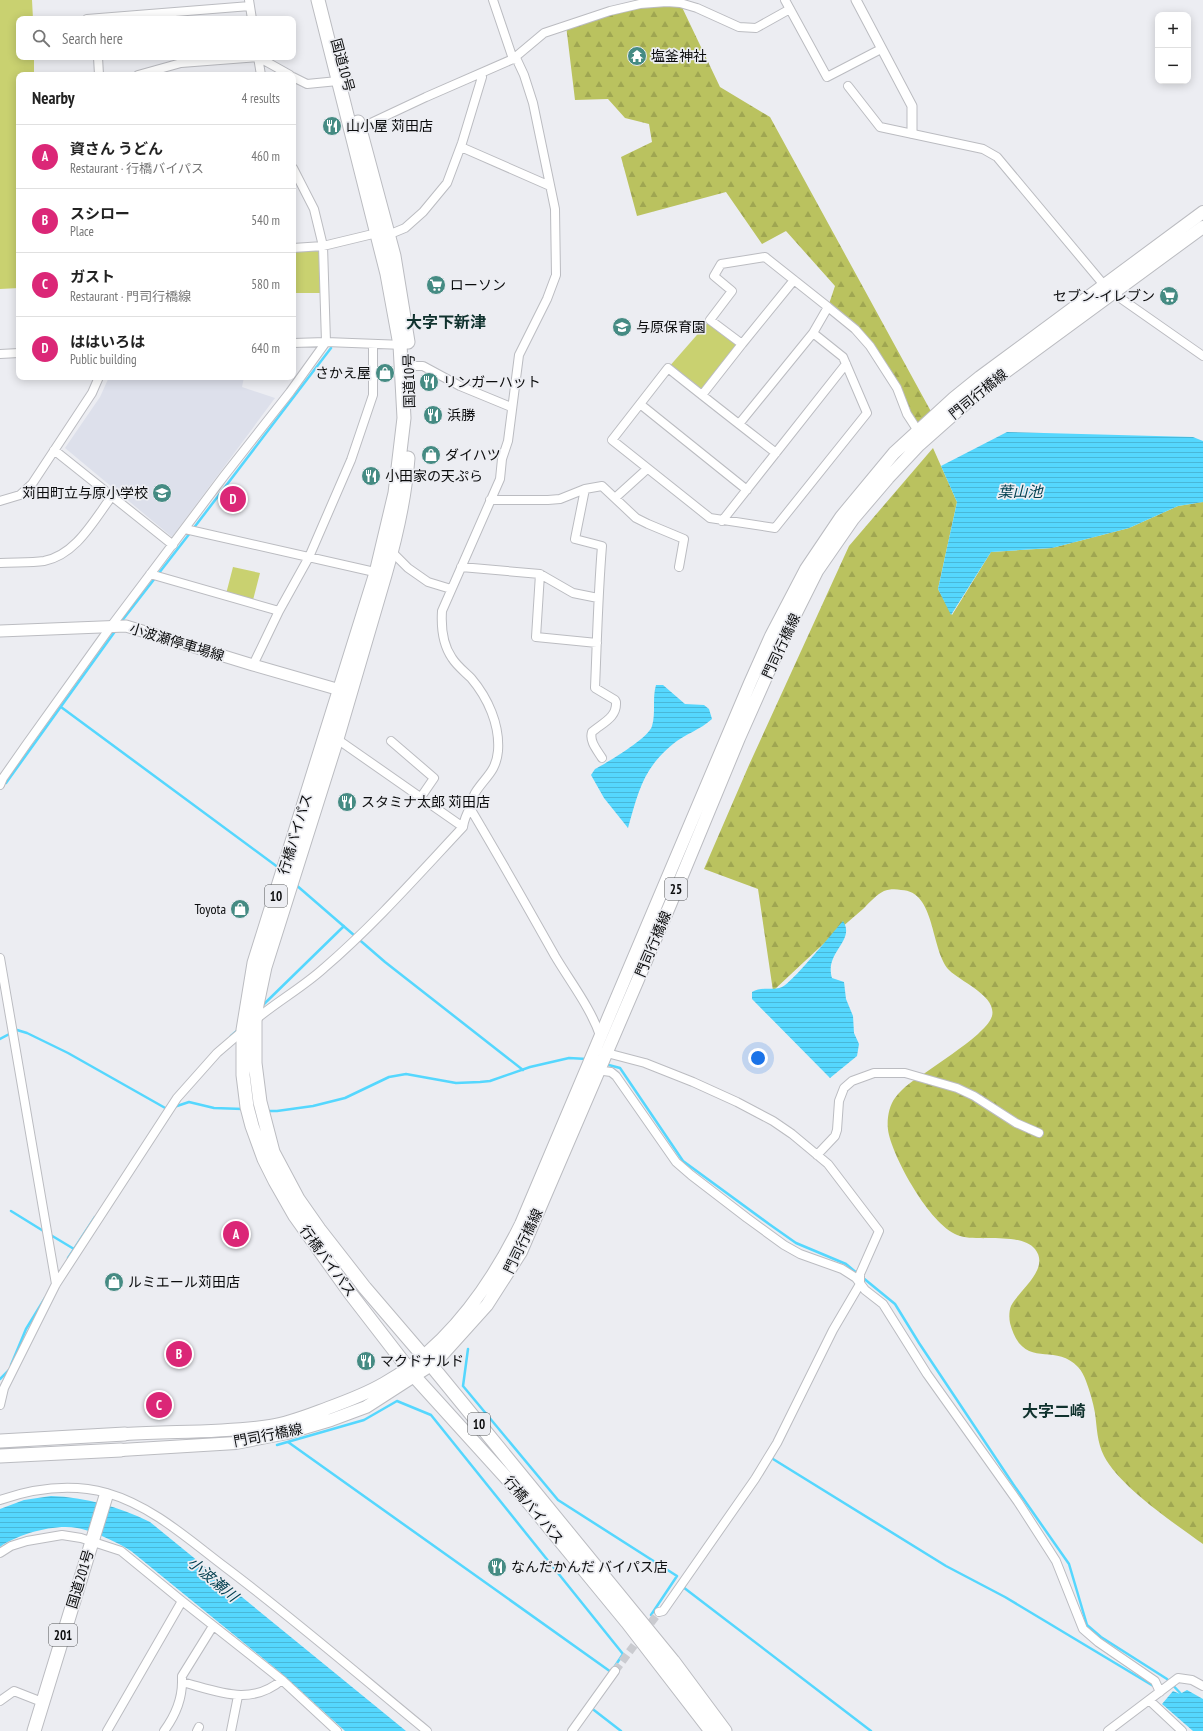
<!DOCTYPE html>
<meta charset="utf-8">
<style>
body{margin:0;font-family:"PT Sans Narrow","Noto Sans JP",sans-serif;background:#f6f6f6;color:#222}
.controls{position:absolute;right:12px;top:12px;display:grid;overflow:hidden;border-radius:8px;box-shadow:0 2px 10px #0003}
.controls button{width:36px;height:36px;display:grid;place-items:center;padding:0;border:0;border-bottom:1px solid #e0e0e0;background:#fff;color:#222;font:20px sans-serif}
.you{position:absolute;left:758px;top:1058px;width:14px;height:14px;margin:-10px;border:3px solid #fff;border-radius:50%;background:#1a73e8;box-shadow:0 0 0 6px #1a73e833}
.badge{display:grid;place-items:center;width:26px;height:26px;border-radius:50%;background:#db2777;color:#fff;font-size:13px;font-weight:700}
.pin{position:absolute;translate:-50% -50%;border:2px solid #fff;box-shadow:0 1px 4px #0006}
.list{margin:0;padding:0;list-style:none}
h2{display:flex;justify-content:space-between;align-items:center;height:52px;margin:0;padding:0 16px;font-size:17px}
h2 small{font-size:13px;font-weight:400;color:#767676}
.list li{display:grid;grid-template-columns:26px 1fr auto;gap:12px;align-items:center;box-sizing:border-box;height:64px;padding:0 16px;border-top:1px solid #e0e0e0}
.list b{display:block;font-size:15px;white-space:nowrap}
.list p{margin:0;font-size:13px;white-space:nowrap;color:#767676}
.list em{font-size:13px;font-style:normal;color:#767676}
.icon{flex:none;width:22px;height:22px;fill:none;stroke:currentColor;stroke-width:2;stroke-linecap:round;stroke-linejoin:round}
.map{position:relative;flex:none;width:1203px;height:1731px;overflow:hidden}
.search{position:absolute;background:#fff;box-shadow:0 2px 10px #0003;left:16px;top:16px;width:280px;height:44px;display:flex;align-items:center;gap:10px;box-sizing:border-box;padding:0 14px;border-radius:8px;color:#767676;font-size:15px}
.panel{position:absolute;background:#fff;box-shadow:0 2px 10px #0003;left:16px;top:72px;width:280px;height:308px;border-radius:8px}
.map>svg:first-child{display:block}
.built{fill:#dde0eb}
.forest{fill:url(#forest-firs)}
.green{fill:#c9d170}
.water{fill:url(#water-rules)}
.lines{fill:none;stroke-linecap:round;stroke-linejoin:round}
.stream{stroke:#55d7fe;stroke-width:2.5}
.minor-tunnel{stroke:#cacbd0;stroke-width:8;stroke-dasharray:8 4;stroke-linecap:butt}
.minor-casing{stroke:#bbbcc1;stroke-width:10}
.tertiary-casing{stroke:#bbbcc1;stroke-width:11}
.secondary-casing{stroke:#bbbcc1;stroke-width:13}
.primary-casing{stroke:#bbbcc1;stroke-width:14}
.trunk-casing{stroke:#bbbcc1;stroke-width:15}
.minor{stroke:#fff;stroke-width:8}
.tertiary{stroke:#fff;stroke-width:9}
.secondary{stroke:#fff;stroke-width:11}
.primary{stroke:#fff;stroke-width:12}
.trunk{stroke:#fff;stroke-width:13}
.labels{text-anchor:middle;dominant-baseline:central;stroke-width:3.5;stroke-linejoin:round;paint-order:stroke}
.shield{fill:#ecedf2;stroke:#4e5052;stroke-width:1}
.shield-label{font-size:13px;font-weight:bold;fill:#0b0c0d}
.poi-label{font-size:14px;fill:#0b0c0d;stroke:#ecedf2;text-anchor:start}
.street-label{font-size:14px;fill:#0b0c0d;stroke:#ecedf2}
.water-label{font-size:15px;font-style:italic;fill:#034050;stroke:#ecedf2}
.quarter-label{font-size:16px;font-weight:bold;fill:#10322e;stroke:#ecedf2}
</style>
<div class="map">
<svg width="1203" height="1731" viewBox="0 0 1203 1731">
<defs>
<pattern id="forest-firs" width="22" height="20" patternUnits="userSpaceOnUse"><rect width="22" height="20" fill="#bac25f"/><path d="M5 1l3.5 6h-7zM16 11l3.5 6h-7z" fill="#9fa651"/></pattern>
<pattern id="water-rules" width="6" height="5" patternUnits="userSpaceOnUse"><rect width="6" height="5" fill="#55d7fe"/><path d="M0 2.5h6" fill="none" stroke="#49b7d8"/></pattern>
</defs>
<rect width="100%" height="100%" fill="#ecedf2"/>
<path class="built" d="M109 377H244L242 387 275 398 172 537 65 448 100 397Z"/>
<path class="forest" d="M680 3 720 87 770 117 934 417 918 430 870 346 828 307 835 286 786 231 762 244 726 192 637 216 621 157 652 142 649 124 625 118 608 99 575 100 566 25 610 11Z
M933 448 957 502 938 589 952 615 991 552 1052 548 1129 528 1178 506 1203 502V1544C1175 1524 1119 1486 1104 1456 1097 1442 1097 1428 1095 1413 1093 1402 1090 1392 1086 1381 1084 1376 1082 1371 1078 1367 1054 1341 1023 1372 1010 1323 1009 1318 1009 1311 1011 1306 1018 1291 1051 1269 1035 1249 1021 1232 980 1242 960 1236 932 1228 896 1163 889 1135 886 1124 888 1107 895 1098 903 1087 914 1080 925 1073 943 1060 962 1048 978 1034 983 1029 990 1023 992 1016 997 996 961 982 949 970 930 949 936 891 901 890 896 889 889 889 884 891 877 894 869 903 863 909 832 935 803 963 773 991L758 889 704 869 749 765 849 546Z"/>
<path class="green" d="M0 0H32L33 19H19V57H34V75H19V288L0 289Z
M323 246 324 293H293V248Z
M710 320 742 344 702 395 668 368Z
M233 567 260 573 253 600 226 594Z"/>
<path class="water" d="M1007 432 1193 437 1203 441V502L1178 506 1129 528 1052 548 991 552 951 615 938 589 957 502 941 466Z
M656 685H663L685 704 704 705 709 709 712 719C700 730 685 734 673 744 643 768 638 793 628 828L604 798 591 775 595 769C608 762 649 738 652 726 656 713 652 698 656 685Z
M843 921C856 941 824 952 832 978L844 982 846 999 853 1016 854 1033 859 1044 857 1056 830 1078 752 999V992C762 986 772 991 782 987 792 983 833 932 843 921Z
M51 1496C86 1497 119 1507 150 1522L406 1731H345L281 1673 131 1551C119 1543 91 1530 77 1528 54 1524 18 1534 0 1547V1509L24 1500Z
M1187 1690 1203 1699V1731H1193L1162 1704 1173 1691 1180 1694Z"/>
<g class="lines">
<path class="stream" d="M193 529 331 348
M121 622 190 533
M61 707 279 868
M6 783 116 630
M295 884 385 962 523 1070
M262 1006 344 926
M231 1036 239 1029
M0 1039 17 1030 27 1033 68 1053 167 1109
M605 1064 620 1068 683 1161 769 1224 796 1243 846 1264 858 1274
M174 1107 189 1102 214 1108 243 1109
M266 1111H277L313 1106 345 1098 389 1077 406 1074 456 1083 480 1082 490 1081 530 1067 569 1058 587 1059
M11 1211 45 1232
M49 1234 74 1249 95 1217
M68 1258 74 1249
M862 1277 895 1304 919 1343 1013 1484 1069 1564 1087 1625 1101 1637 1167 1679 1183 1696
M468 1349 463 1386 558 1500 677 1576 651 1615
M11 1365 26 1329 45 1298
M0 1379 9 1370
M288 1442 611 1672
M277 1445 364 1420 397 1401 431 1415 623 1654 613 1669
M773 1459 946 1566 1005 1597 1155 1687
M683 1587 871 1731
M590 1707 621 1731"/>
<path class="minor-tunnel" d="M615 1671 659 1612"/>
<defs>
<path id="minor" d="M249 0 252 19
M785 0 827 77 881 49
M87 19 250 6
M98 57 99 75
M258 57 261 75
M138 75 181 63 258 57 290 75
M293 77 307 84 348 80
M848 86 880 127 983 149 997 157 1104 285 1113 293 1203 356
M360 128 426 97 513 59 544 33 610 11 640 4 667 2 680 3 697 8 739 27 756 28 790 9
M461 147 550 186
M293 248 323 246 377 233 388 235 405 228 423 212 447 183 462 143 482 77 480 75
M828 307 855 329 870 346 897 388 907 414 920 434
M293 343 326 342 404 345
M742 344 794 280
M0 354 19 353
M410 366H423L460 386 511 407
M702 395 742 344 710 320 732 291 714 276 721 264 765 257 828 307 813 333 843 357 867 413 775 528 710 518 612 440 668 368C704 397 740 425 776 453
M640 404 747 490
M739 424 813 333
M54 450 173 545
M585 489 575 539 602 546C598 594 597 641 595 688L615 700 616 702C617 718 602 723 592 732 589 741 597 750 602 758
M615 498 647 469
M490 500H548L560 499 585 489 602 486 636 518 648 524 684 539 679 567
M0 501 20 495 32 484 92 393 99 377
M722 521 846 364
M185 529 379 573
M390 550 408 568 428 582 451 589
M0 563C14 562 30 563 44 561 76 555 94 520 112 496
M461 567 540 574 573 593 598 598
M150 574 279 611
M540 574 536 637 597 643
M253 665 279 611 309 557 351 460 373 395V344
M337 739 463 827
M391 741 434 778 421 797
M0 785 3 778 26 745 112 625 224 476 290 392 326 342 323 246 314 209 293 168
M470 808C499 857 527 906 555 956 571 983 591 1008 601 1038
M0 958 56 1284
M254 1021C276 1002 302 988 324 968 374 925 418 875 463 827 464 820 466 815 470 808 472 803 472 798 475 793 485 777 496 772 498 751 500 725 488 698 471 678 465 672 457 666 452 658 443 645 441 627 442 611L500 479 502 459 508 441 519 355 547 299 556 275 555 209 533 103 524 75 517 60 513 59 493 0
M603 1052 645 1063 693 1082 737 1102 773 1121 792 1134 828 1164 879 1231 860 1274V1284L833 1330 777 1443 755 1479 663 1611 659 1612
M596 1070 611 1072 616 1076 676 1162 691 1175 747 1218 784 1245 800 1254 842 1269 856 1278 865 1290 883 1304 927 1374 1018 1502 1049 1550 1056 1561 1083 1629 1098 1642 1155 1681 1160 1692
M817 1155 835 1136 837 1130 839 1101 844 1088 852 1081 874 1073H905L957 1088 974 1096 1016 1123 1039 1133
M0 1405 4 1388 56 1284 177 1098 217 1053 245 1029
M0 1500C35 1488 70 1483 107 1493 152 1506 188 1539 225 1567 294 1619 360 1676 427 1731
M0 1553 11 1546 27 1541 62 1535 81 1538 121 1551 182 1601 282 1680 337 1731
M182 1682V1676L213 1626
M1149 1700 1182 1731
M0 1701 14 1691 42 1702
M107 1731 182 1601
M164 1731C175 1716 182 1701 182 1682 217 1691 250 1707 282 1680
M197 1731 199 1727
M231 1731 238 1696
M572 1731 615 1671
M1108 1731 1178 1678 1192 1680 1203 1686"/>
<path id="tertiary" d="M856 0 912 106V133"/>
<path id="secondary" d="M0 631 126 626 253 665 347 692"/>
<path id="primary" d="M125 1434C174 1431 222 1433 270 1426 290 1423 309 1415 328 1408 347 1401 366 1394 383 1384 446 1349 490 1287 521 1224L750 683 771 636 806 569 841 517 894 453 954 398 980 377 1203 212
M121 1450 236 1443 287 1433 331 1420 366 1407 431 1365 442 1355 487 1305 521 1252 670 905 739 738 782 641 817 571 853 519 888 478 919 445 981 390 1203 227"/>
<path id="trunk" d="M318 0 387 274 400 345 404 418 395 493 376 573 254 963 243 1030V1075L247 1107 252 1126 264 1159 275 1181 295 1216 350 1293 414 1376 530 1504 627 1622 711 1731
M358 122 394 256 408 342
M408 458C405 497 396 537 385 575L337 739 265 967 257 1005 255 1021V1063L260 1102 273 1152 298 1199 319 1229 365 1288 431 1365 673 1661 725 1731
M0 1441 125 1434
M0 1456 121 1450
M34 1731 106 1496"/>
</defs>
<use href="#minor" class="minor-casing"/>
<use href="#tertiary" class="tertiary-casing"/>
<use href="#secondary" class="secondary-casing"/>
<use href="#primary" class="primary-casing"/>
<use href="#trunk" class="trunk-casing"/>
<use href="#minor" class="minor"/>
<use href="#tertiary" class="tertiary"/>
<use href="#secondary" class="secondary"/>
<use href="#primary" class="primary"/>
<use href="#trunk" class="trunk"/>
</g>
<defs>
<symbol id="temple-disc" viewBox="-11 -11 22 22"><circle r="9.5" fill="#458b83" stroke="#ecedf2"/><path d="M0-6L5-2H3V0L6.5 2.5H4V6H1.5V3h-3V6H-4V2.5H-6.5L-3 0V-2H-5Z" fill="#fff"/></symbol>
<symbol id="restaurant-disc" viewBox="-11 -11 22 22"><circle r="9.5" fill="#458b83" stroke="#ecedf2"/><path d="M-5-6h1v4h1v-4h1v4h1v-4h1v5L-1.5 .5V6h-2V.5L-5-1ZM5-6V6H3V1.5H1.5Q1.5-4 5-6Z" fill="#fff"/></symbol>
<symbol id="supermarket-disc" viewBox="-11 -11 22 22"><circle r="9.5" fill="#458b83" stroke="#ecedf2"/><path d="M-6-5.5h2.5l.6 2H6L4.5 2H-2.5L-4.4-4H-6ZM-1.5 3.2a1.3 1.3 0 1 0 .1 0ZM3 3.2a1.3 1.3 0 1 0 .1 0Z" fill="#fff"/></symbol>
<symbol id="school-disc" viewBox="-11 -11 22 22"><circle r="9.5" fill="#458b83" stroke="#ecedf2"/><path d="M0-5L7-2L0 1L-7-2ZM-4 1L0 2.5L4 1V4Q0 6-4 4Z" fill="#fff"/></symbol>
<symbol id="shop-disc" viewBox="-11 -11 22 22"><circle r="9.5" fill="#458b83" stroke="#ecedf2"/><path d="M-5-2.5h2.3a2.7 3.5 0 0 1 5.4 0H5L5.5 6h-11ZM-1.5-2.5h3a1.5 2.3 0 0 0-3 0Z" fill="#fff"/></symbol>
</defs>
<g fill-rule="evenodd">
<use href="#temple-disc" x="626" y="45" width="22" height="22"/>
<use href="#restaurant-disc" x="321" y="115" width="22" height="22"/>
<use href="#supermarket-disc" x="425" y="274" width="22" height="22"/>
<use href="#supermarket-disc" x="1158" y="285" width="22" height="22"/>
<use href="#school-disc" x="611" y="316" width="22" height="22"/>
<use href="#shop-disc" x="374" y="362" width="22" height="22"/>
<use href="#restaurant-disc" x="418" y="371" width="22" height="22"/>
<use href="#restaurant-disc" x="422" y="404" width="22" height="22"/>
<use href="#shop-disc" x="420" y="444" width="22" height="22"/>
<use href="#restaurant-disc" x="360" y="465" width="22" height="22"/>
<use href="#school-disc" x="151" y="482" width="22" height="22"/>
<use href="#restaurant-disc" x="336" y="791" width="22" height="22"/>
<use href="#shop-disc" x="229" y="898" width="22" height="22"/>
<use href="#shop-disc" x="103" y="1271" width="22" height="22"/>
<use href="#restaurant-disc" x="355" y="1350" width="22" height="22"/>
<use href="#restaurant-disc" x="486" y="1556" width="22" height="22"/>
</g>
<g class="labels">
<g class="shield">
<rect x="665" y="878" width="22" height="22" rx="3"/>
<rect x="265" y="885" width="22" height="22" rx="3"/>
<rect x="468" y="1413" width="22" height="22" rx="3"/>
<rect x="49" y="1624" width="28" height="22" rx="3"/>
</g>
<g class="shield-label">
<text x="676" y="889">25</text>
<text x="276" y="896">10</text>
<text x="479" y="1424">10</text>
<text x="63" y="1635">201</text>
</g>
<g class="poi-label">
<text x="651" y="56">塩釜神社</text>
<text x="346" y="126">山小屋 苅田店</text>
<text x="450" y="285">ローソン</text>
<text x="1155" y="296" text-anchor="end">セブン-イレブン</text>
<text x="636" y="327">与原保育園</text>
<text x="371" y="373" text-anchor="end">さかえ屋</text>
<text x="443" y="382">リンガーハット</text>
<text x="447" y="415">浜勝</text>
<text x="445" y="455">ダイハツ</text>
<text x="385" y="476">小田家の天ぷら</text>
<text x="148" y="493" text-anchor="end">苅田町立与原小学校</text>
<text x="361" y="802">スタミナ太郎 苅田店</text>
<text x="226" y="909" text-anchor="end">Toyota</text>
<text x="128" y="1282">ルミエール苅田店</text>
<text x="380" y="1361">マクドナルド</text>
<text x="511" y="1567">なんだかんだ バイパス店</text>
</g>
<g class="street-label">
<text transform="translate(343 65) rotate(75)">国道10号</text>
<text transform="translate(409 381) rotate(-91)">国道10号</text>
<text transform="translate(978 394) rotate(-39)">門司行橋線</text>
<text transform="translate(177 642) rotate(17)">小波瀬停車場線</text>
<text transform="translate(781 646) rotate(-65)">門司行橋線</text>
<text transform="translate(295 834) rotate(-73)">行橋バイパス</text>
<text transform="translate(653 944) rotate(-67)">門司行橋線</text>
<text transform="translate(523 1241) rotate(-64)">門司行橋線</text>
<text transform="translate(328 1261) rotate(54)">行橋バイパス</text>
<text transform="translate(268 1435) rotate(-11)">門司行橋線</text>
<text transform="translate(534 1510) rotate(50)">行橋バイパス</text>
<text transform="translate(80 1579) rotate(-73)">国道201号</text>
</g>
<g class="water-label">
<text x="1020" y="491">葉山池</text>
<text transform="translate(213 1579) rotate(40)">小波瀬川</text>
</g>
<g class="quarter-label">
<text x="446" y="322">大字下新津</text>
<text x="1054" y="1411">大字二崎</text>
</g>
</g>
</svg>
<div class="controls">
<button>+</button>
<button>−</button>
</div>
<div class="you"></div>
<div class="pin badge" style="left:236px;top:1234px">A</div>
<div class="pin badge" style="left:179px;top:1354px">B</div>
<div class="pin badge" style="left:159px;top:1405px">C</div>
<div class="pin badge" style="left:233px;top:499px">D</div>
<div class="search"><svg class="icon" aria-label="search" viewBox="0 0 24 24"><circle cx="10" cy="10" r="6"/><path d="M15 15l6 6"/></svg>Search here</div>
<section class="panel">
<h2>Nearby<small>4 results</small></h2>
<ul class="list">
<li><span class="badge">A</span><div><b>資さん うどん</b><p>Restaurant · 行橋バイパス</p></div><em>460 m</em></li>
<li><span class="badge">B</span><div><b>スシロー</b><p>Place</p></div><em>540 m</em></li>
<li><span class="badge">C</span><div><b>ガスト</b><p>Restaurant · 門司行橋線</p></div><em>580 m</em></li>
<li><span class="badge">D</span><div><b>ははいろは</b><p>Public building</p></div><em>640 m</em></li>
</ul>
</section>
</div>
